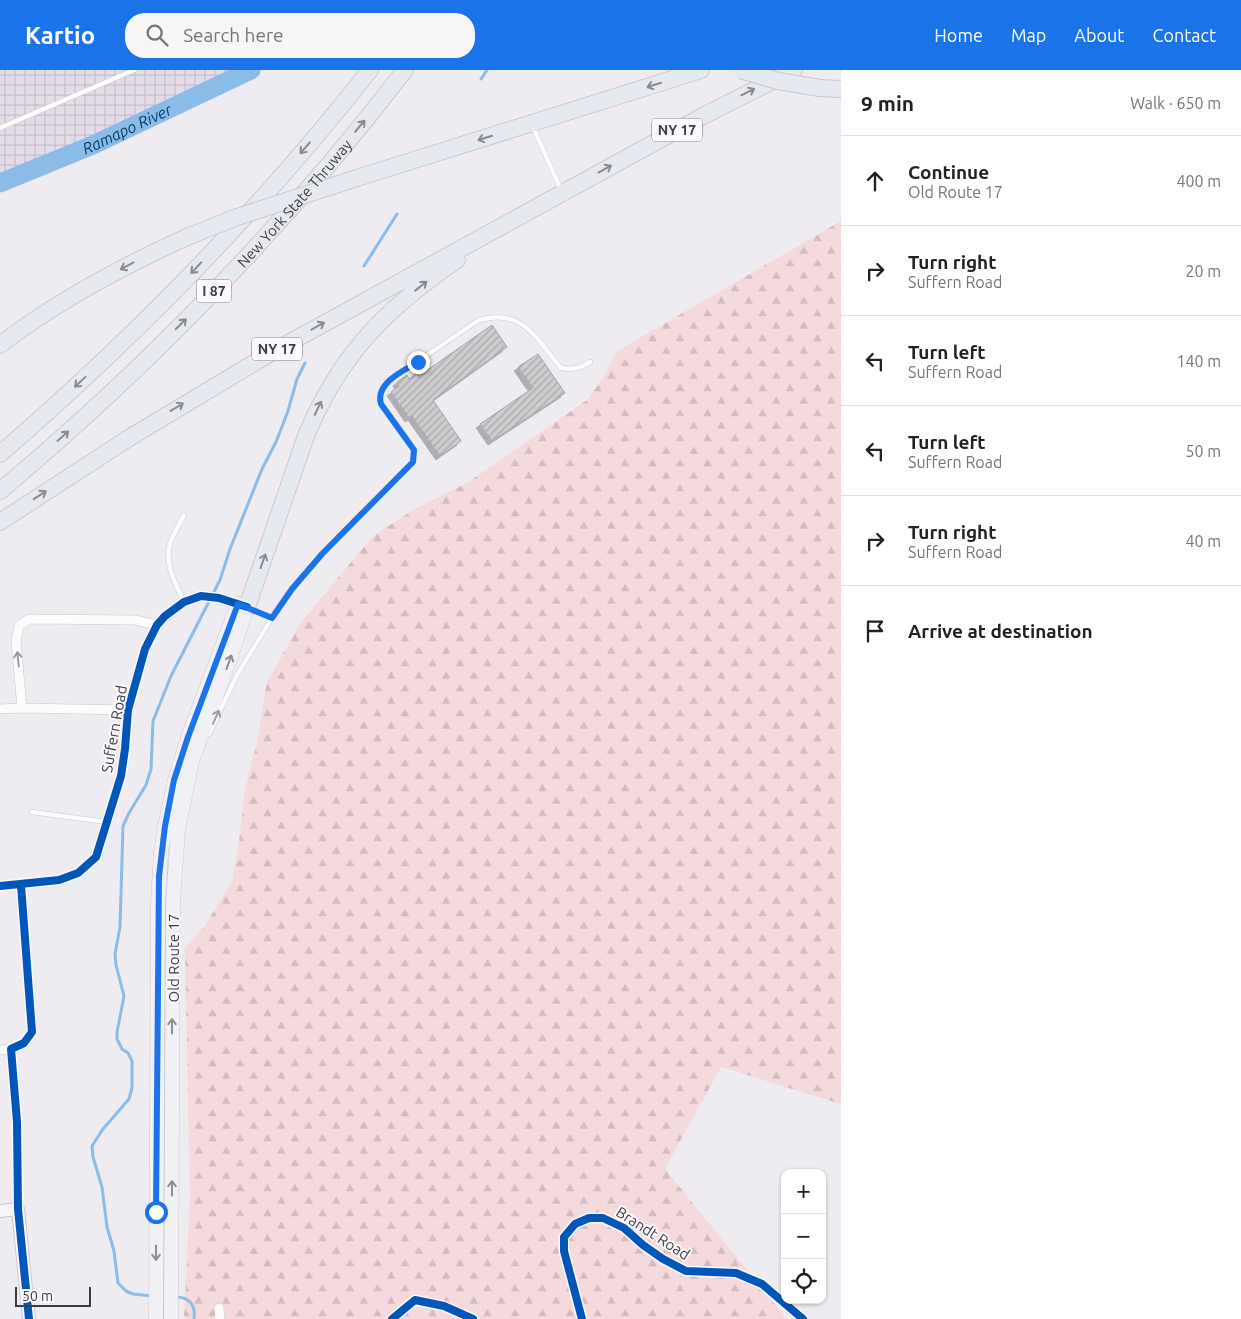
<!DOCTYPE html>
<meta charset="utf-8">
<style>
body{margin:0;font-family:Ubuntu,sans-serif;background:#f6f6f6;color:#202124}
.controls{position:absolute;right:15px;bottom:15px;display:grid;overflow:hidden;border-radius:10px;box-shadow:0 1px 4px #0004}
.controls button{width:45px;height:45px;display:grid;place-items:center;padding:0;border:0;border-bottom:1px solid #e0e0e0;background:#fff;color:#202124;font:25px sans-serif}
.scale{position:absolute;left:15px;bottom:12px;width:76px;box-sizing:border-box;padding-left:5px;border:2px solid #3d3c3e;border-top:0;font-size:14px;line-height:18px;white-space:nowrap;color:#3d3c3e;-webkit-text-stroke:4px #fcf8ff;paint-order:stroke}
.stop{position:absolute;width:15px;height:15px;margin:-11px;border:4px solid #1a73e8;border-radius:50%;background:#fff}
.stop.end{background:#1a73e8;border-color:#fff;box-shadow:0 1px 5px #0008}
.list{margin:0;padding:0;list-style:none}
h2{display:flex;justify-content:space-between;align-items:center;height:65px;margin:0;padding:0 20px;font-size:21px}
h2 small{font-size:16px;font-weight:400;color:#757577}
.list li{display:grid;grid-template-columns:32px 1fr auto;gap:15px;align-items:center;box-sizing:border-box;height:90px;padding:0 20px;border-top:1px solid #e0e0e0}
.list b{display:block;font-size:19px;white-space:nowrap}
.list p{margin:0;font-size:16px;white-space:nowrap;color:#757577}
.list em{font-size:16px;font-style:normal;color:#757577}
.icon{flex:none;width:28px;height:28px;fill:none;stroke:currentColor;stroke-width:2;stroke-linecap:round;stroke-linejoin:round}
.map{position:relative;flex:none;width:841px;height:1249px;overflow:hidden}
header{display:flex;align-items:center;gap:30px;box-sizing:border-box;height:70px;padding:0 25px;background:#1a73e8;color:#fff}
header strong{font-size:24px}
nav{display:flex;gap:28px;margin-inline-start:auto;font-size:18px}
.search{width:350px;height:45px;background:#f6f6f6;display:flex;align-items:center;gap:12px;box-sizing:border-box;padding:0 18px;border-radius:20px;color:#757577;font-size:19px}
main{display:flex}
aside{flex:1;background:#fff}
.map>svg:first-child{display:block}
.industrial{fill:url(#industrial-grid)}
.forest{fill:url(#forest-firs)}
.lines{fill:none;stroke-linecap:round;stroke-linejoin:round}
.stream{stroke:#8bbce8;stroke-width:3}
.river{stroke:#8bbce8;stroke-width:19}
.building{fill:url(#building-hatch);stroke:#a5a3a6;filter:url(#shadow)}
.lane-casing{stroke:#cac8cb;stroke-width:5.5}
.street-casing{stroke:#cac8cb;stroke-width:10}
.secondary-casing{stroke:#cac8cb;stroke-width:14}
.primary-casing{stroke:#cac9cb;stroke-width:15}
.highway-casing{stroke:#cac9cb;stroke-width:18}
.lane{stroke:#fcfcfd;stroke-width:4.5}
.street{stroke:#fcfcfd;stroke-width:9}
.secondary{stroke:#f6f6f8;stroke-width:12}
.primary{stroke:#f1f0f5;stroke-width:14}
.highway{stroke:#e7e9f1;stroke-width:16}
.highway-bridge-casing{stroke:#cac9cb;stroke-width:18;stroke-linecap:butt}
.highway-bridge{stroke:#e7e9f1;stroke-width:16}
.cycleway-casing{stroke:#fcf8ff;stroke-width:11}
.cycleway{stroke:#0057b8;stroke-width:8}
.oneway{stroke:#8a8a8f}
.oneway2{stroke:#9c9c9e}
.oneway3{stroke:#8e8d90}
.route{stroke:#1a73e8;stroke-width:6}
.labels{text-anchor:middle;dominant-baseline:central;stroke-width:4;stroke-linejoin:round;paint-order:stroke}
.shield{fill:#fcf8ff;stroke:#767478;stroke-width:1}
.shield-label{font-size:14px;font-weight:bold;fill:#3d3c3e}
.street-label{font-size:15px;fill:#3d3c3e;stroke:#fcf8ff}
.water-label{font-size:16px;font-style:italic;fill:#023d63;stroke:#fcf8ff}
</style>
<header>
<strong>Kartio</strong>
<div class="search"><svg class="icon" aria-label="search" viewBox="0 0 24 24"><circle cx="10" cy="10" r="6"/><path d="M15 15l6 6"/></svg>Search here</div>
<nav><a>Home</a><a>Map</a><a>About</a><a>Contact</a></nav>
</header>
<main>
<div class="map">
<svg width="841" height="1249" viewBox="0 0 841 1249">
<defs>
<pattern id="industrial-grid" width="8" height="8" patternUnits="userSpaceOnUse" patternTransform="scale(1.25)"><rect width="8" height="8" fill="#e3dde7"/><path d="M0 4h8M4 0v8" fill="none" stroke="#c4bfc7"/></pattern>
<pattern id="forest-firs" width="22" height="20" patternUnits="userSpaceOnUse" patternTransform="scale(1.25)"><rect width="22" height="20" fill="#f5dadd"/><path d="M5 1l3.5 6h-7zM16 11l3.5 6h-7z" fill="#d3bcbf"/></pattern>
<pattern id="building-hatch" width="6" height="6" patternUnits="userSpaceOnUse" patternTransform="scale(1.25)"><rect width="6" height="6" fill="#ceccce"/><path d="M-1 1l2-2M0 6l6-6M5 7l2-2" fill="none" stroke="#a8a7a9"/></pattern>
<filter id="shadow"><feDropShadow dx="-4" dy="4" stdDeviation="0" flood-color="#0004"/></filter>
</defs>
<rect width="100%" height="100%" fill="#eeecf0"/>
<path class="industrial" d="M0 0H251L93 75 0 113Z"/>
<path class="forest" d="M841 151V1034L721 997 665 1099 787 1249H184L190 1126 185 878 205 855 232 812 239 772 245 719 257 672 267 612 302 551 373 466 413 440 467 413 587 330 604 307 617 281Z"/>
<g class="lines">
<path class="stream" d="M481 9 487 0
M364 196 397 144
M152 1226 133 1224 126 1221 118 1213 114 1181 107 1157 102 1117 93 1087 92 1076 103 1059 129 1029 132 1018V991L128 983 122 979 117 969V962L124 926 116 895 115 884 120 857 123 756 129 743 146 715 151 699 153 651 171 606 220 510 230 479 262 399 276 372 288 341 297 309 305 293
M176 1227C189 1227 196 1235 194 1249"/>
<path class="river" id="s1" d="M0 113 93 75 251 0"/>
</g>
<path class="building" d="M492 255 507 277 433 330 461 371 440 386 412 346 409 348 391 322 399 316 397 312 407 305 409 309 417 303 419 306Z
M538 284 565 323 492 371 480 354 533 318 518 297Z"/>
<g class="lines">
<defs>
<path id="lane" d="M533 57 561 120
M0 58 134 0
M184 532C176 515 164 494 170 474 173 464 180 454 184 445
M251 539 272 548
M209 664 237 605 278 538 291 519 338 467 413 392 414 380 406 368 381 334C378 324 381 320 387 312L479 250C523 237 537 270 561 298 573 300 580 298 590 292
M32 742 106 752"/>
<path id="street" d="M22 638 16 571 19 556 29 549 135 550 157 555
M0 639 22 638 128 640
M0 816 59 810 78 803 96 787 121 706 125 679 128 640 145 579 157 555 175 538 193 528 210 526 243 536
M0 980 11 979
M18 1139 17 1052 11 979 24 973 32 962 21 815
M219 1238 220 1249
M392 1249 415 1230 444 1236 473 1249
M582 1249 564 1181V1167L575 1154 589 1148H603L624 1158 643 1175 663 1189 686 1201 736 1203 762 1214 803 1249"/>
<path id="secondary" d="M0 1141 18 1139 29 1249"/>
<path id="primary" d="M156 1249 158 832 161 783 165 756 175 710 188 667 238 534
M171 1249 173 832 178 760 192 691 230 589 247 537"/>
<g id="highway">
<path d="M820 18 841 19"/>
<path d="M357 108 701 0"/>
<path d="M0 275C57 231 121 197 187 167"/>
<path d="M0 384C134 268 260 140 370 0"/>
<path id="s2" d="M0 421C149 296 286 155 405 0"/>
<path d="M0 452 129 368 274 281 703 46 794 0"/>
<path d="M247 537 306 366C339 286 386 238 457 190"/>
</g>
</defs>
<use href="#lane" class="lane-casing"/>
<use href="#street" class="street-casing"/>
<use href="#secondary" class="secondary-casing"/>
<use href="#primary" class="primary-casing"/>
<use href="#highway" class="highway-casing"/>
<use href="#lane" class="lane"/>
<use href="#street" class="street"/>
<use href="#secondary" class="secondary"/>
<use href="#primary" class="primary"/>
<use href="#highway" class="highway"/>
<defs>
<path id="highway-bridge" d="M741 0 778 11 820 18
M187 167 237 147 357 108"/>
</defs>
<use href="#highway-bridge" class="highway-bridge-casing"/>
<use href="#highway-bridge" class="highway-bridge"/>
<defs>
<path id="cycleway" d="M21 815 32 962 24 973 11 979 17 1052 18 1139 29 1249
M0 816 59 810 78 803 96 787 121 706 125 679 128 640 145 579 157 555 165 546 184 532 201 526 219 528 247 537
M392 1249 415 1230 444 1236 473 1249
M582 1249 564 1181V1167L575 1154 589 1148H603L624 1158 643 1175 663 1189 686 1201 736 1203 762 1214 803 1249"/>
</defs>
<use href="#cycleway" class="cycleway-casing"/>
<use href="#cycleway" class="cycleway"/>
</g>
<defs><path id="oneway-shaft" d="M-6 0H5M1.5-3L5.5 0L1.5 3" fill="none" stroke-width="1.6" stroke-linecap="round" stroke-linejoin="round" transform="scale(1.25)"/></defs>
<g class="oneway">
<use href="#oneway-shaft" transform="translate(654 15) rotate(163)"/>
<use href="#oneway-shaft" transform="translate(748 22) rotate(-27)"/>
<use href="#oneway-shaft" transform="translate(360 56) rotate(-50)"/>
<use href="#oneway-shaft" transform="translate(485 68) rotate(163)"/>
<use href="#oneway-shaft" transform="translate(305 78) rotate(131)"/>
<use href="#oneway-shaft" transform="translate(605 99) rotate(-29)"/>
<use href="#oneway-shaft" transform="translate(127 196) rotate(152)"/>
<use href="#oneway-shaft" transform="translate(196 198) rotate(133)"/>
<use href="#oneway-shaft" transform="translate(421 216) rotate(-38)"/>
<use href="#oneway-shaft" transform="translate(181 254) rotate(-45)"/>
<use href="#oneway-shaft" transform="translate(318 256) rotate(-29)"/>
<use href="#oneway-shaft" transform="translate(80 312) rotate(137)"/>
<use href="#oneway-shaft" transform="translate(177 337) rotate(-31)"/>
<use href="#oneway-shaft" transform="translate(318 338) rotate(-64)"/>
<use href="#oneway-shaft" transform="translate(63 366) rotate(-42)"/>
<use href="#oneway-shaft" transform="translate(40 425) rotate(-33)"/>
<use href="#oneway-shaft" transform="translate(263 491) rotate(-71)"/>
</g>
<g class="oneway2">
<use href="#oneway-shaft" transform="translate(18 589) rotate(-96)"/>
<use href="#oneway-shaft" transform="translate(216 647) rotate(-66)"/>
</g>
<g class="oneway3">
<use href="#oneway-shaft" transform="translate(229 592) rotate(-70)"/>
<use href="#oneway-shaft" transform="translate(172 956) rotate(-90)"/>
<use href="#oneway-shaft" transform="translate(172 1118) rotate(-90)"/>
<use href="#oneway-shaft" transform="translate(156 1183) rotate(90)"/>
</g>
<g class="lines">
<path class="route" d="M156 1142 159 806 165 756 174 710 188 667 238 534 272 548 292 519 322 484 413 392 414 380 381 334C375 313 403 301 418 292"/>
</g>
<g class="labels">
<g class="shield">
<rect x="652" y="48.5" width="50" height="23" rx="4"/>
<rect x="196.5" y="209.5" width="35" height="23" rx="4"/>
<rect x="252" y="267.5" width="50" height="23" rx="4"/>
</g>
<g class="shield-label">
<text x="677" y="60">NY 17</text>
<text x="214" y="221">I 87</text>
<text x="277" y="279">NY 17</text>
</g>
<g class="street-label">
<text stroke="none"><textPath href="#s2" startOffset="412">New York State Thruway</textPath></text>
<text transform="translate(114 659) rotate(-80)">Suffern Road</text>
<text transform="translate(173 888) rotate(-90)">Old Route 17</text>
<text transform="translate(653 1163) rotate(33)">Brandt Road</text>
</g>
<g class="water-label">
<text stroke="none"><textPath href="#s1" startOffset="138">Ramapo River</textPath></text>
</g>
</g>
</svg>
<div class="controls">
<button>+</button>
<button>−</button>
<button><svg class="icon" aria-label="locate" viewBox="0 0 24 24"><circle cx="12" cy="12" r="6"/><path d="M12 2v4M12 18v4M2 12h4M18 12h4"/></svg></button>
</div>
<div class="scale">50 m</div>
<div class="stop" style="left:156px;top:1142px"></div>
<div class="stop end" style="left:418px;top:292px"></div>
</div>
<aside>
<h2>9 min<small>Walk · 650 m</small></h2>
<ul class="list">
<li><svg class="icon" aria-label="ahead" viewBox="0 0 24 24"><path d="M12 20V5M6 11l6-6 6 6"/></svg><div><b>Continue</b><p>Old Route 17</p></div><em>400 m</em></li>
<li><svg class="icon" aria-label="right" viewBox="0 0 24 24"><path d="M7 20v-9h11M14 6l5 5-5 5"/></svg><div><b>Turn right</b><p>Suffern Road</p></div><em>20 m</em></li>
<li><svg class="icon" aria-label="left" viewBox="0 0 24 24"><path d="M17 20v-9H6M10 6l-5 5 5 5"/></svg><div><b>Turn left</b><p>Suffern Road</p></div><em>140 m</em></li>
<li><svg class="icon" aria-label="left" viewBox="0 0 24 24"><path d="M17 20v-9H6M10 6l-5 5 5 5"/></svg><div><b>Turn left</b><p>Suffern Road</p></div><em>50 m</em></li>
<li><svg class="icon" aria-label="right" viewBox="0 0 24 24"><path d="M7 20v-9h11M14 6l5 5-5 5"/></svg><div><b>Turn right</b><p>Suffern Road</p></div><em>40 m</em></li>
<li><svg class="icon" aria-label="arrive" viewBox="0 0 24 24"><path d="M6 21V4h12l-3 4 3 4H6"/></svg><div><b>Arrive at destination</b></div></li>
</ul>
</aside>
</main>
